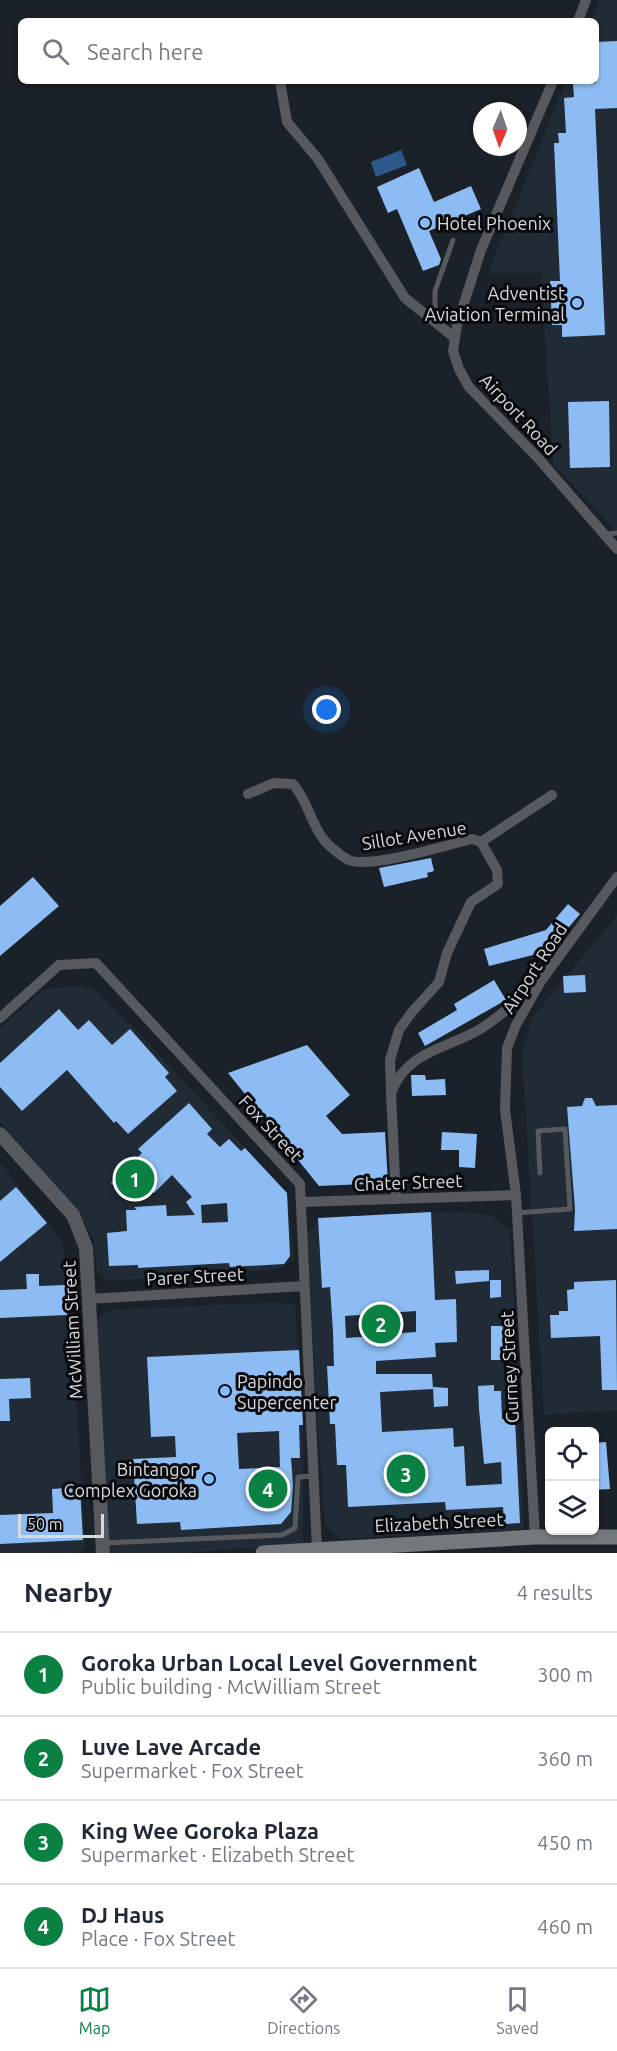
<!DOCTYPE html>
<meta charset="utf-8">
<style>
body{margin:0;font-family:Ubuntu,sans-serif;background:#f2f2f3;color:#1f2937}
.controls{position:absolute;right:18px;bottom:18px;display:grid;overflow:hidden;border-radius:9px;box-shadow:0 2px 4px #0004}
.controls button{width:54px;height:54px;display:grid;place-items:center;padding:0;border:0;border-bottom:2px solid #e0e1e3;background:#fff;color:#1f2937;font:30px sans-serif}
.compass{position:absolute;left:473px;top:102px;width:54px;height:54px;border-radius:50%;background:#fff;box-shadow:0 2px 4px #0004;rotate:182deg}
.scale{position:absolute;left:18px;bottom:15px;width:86px;box-sizing:border-box;padding-left:6px;border:3px solid #d7dbe0;border-top:0;font-size:16px;line-height:21px;white-space:nowrap;color:#d7dbe0;-webkit-text-stroke:4px #080a0d;paint-order:stroke}
.you{position:absolute;left:327px;top:710px;width:21px;height:21px;margin:-15px;border:4px solid #fff;border-radius:50%;background:#1a73e8;box-shadow:0 0 0 9px #1a73e833}
.badge{display:grid;place-items:center;width:39px;height:39px;border-radius:50%;background:#0b8043;color:#fff;font-size:20px;font-weight:700}
.pin{position:absolute;translate:-50% -50%;border:3px solid #fff;box-shadow:0 2px 6px #0006}
.list{margin:0;padding:0;list-style:none}
h2{display:flex;justify-content:space-between;align-items:center;height:78px;margin:0;padding:0 24px;font-size:26px}
h2 small{font-size:20px;font-weight:400;color:#747a83}
.list li{display:grid;grid-template-columns:39px 1fr auto;gap:18px;align-items:center;box-sizing:border-box;height:84px;padding:0 24px;border-top:2px solid #e0e1e3}
.list b{display:block;font-size:22px;white-space:nowrap}
.list p{margin:0;font-size:20px;white-space:nowrap;color:#747a83}
.list em{font-size:20px;font-style:normal;color:#747a83}
.icon{flex:none;width:33px;height:33px;fill:none;stroke:currentColor;stroke-width:2;stroke-linecap:round;stroke-linejoin:round}
.map{position:relative;flex:none;width:617px;height:1553px;overflow:hidden}
.search{position:absolute;background:#fff;box-shadow:0 2px 4px #0004;left:18px;right:18px;top:18px;height:66px;display:flex;align-items:center;gap:15px;box-sizing:border-box;padding:0 21px;border-radius:9px;color:#747a83;font-size:22px}
.sheet{height:414px;background:#fff}
nav{display:flex;justify-content:space-around;align-items:center;box-sizing:border-box;height:84px;border-top:2px solid #e0e1e3;background:#fff;font-size:16px;color:#747a83}
nav a{display:grid;justify-items:center;gap:3px}
nav .on{color:#0b8043}
.map>svg:first-child{display:block}
.built{fill:#212b35}
.water{fill:#2c598a}
.building{fill:#8cbcf3;fill-rule:evenodd}
.lines{fill:none;stroke-linecap:round;stroke-linejoin:round}
.service{stroke:#56595d;stroke-width:5}
.minor{stroke:#56595d;stroke-width:10}
.tertiary{stroke:#56595d;stroke-width:14}
.secondary{stroke:#74797e;stroke-width:15}
.poi-dot{fill:#83bcfb;stroke:#080a0d;stroke-width:2}
.labels{text-anchor:middle;dominant-baseline:central;stroke-width:6;stroke-linejoin:round;paint-order:stroke}
.poi-label{font-size:18px;fill:#d7dbe0;stroke:#080a0d;text-anchor:start}
.street-label{font-size:18px;fill:#d7dbe0;stroke:#080a0d}
</style>
<div class="map">
<svg width="617" height="1553" viewBox="0 0 617 1553">
<rect width="100%" height="100%" fill="#1b2128"/>
<path class="built" d="M600 0H617V532L553 464 541 273H488L566 81H596V21H591Z
M617 915V1410L544 1415 522 1054 532 1018Z
M72 985 96 990 139 1033 287 1193 294 1259 279 1269 108 1281 97 1272 93 1239 80 1214 0 1122V1028L43 990Z
M0 1162 62 1242 70 1282 85 1547 77 1553H0Z
M455 1212 490 1215 510 1229 524 1529 341 1539 325 1525 317 1413 307 1235 318 1219Z
M275 1302 295 1305 303 1425V1545L176 1553H112L109 1549 97 1319 109 1310Z"/>
<path class="water" d="M401 150 407 165 376 177 371 162Z"/>
<path class="building" d="M617 41V108L595 109 605 335 562 337V325H552L550 281H560L554 143H559L558 133H566L564 98 574 97 573 84 596 83V42Z
M419 168 434 202 471 186 481 209 429 231 441 259 439 265 423 271 397 209 388 213 377 187Z
M609 401 610 467 570 468 568 402Z
M431 858 434 871 427 873 428 877 384 887 379 868Z
M33 877 59 906 0 956V906Z
M568 904 580 914 553 946 554 951 542 957 541 953 489 966 484 949 546 930Z
M585 975 586 992 564 993 563 976Z
M494 980 506 1000 425 1046 418 1033 457 1010 454 1004Z
M59 1009 78 1030 89 1020 112 1045 130 1029 169 1073 165 1077 177 1091 128 1134 116 1121 114 1123 67 1070 22 1111 0 1087V1063Z
M307 1045 350 1095 326 1116 342 1134 385 1132 388 1183 319 1186 228 1073Z
M411 1075H425L426 1080 445 1079 446 1095 412 1096Z
M585 1098H592L596 1106 617 1105V1229L574 1231 575 1209 567 1107 582 1106Z
M189 1103 212 1129 207 1134 220 1147 229 1139 241 1151 245 1148 287 1193 290 1256 284 1264 230 1267 229 1263 138 1268V1265L109 1266 107 1233 127 1231 126 1210H137L134 1207 166 1205 167 1216 195 1215 186 1202 192 1197 172 1175 154 1193 143 1182 126 1198 111 1183 142 1153 138 1149ZM227 1203 228 1222 202 1223 201 1205Z
M442 1132 477 1134 475 1168 459 1167V1150H441Z
M16 1187 47 1223 0 1262V1201Z
M431 1212 435 1300 456 1299 457 1342 435 1343 436 1357 376 1361V1374H432L433 1389 380 1392 382 1432 453 1428 454 1447 464 1446 466 1486 502 1484 501 1462 484 1464 479 1409 478 1386 494 1385V1391H501L502 1419H515L520 1523 504 1524 503 1507 446 1510 445 1502 348 1507 346 1465H337L335 1424H330L327 1366H334L333 1332 330 1287 322 1288 318 1218ZM416 1311V1332L388 1334 387 1313ZM374 1314 375 1336 346 1338 345 1316Z
M489 1270V1281L456 1284 455 1271Z
M26 1274H39V1286L65 1285 67 1315 0 1318V1290L27 1289Z
M490 1280H501V1297L490 1298Z
M616 1280 617 1390H602L600 1336 551 1338 550 1315H559V1311H568L567 1290 574 1289V1282Z
M491 1326H506L507 1360H491Z
M299 1350 303 1425H299L300 1458H291L293 1486 291 1512 281 1524 181 1530 180 1522 137 1524 133 1459 176 1457 175 1436 151 1437 147 1357ZM279 1431 280 1467 239 1469 237 1433Z
M30 1378 31 1398 9 1399 10 1421H0V1379Z
M433 1387 448 1388V1406L434 1407Z
M606 1442 610 1489 594 1490V1443Z
M80 1487 83 1540 0 1544V1515L53 1513 52 1489Z"/>
<g class="lines">
<path class="service" d="M435 320V291L453 240
M606 534 617 533
M516 1213 570 1209 565 1129 538 1131 540 1173
M104 1543 282 1535 295 1528 298 1477 314 1476"/>
<path class="minor" d="M578 21 586 0
M280 81 287 122 318 159 405 298 455 338
M553 81 481 250 457 325 453 351 459 369 469 387 538 458 617 549
M248 794 274 783 293 784C308 801 310 822 324 840 329 846 342 857 349 860 370 869 447 845 472 839L481 842 497 870 498 884 471 902 447 953 439 982 412 1012 399 1030 390 1060 391 1093
M481 842 552 795
M0 1018 59 965 96 963 300 1184 317 1550
M396 1198 391 1093C407 1050 448 1049 482 1028 501 1016 518 999 536 985
M302 1202 516 1195
M88 1299 304 1286
M535 1537 516 1195 505 1110 507 1048 516 1025 541 981 617 877"/>
<path class="tertiary" d="M0 1134 73 1215 86 1248 103 1553"/>
<path class="secondary" d="M263 1553 535 1537H617"/>
</g>
<g class="poi-dot">
<circle cx="425" cy="223" r="6"/>
<circle cx="577" cy="303" r="6"/>
<circle cx="225" cy="1391" r="6"/>
<circle cx="209" cy="1479" r="6"/>
</g>
<g class="labels">
<g class="poi-label">
<text x="437" y="223">Hotel Phoenix</text>
<text x="565" y="293" text-anchor="end">Adventist<tspan x="565" dy="21">Aviation Terminal</tspan></text>
<text x="237" y="1381">Papindo<tspan x="237" dy="21">Supercenter</tspan></text>
<text x="197" y="1469" text-anchor="end">Bintangor<tspan x="197" dy="21">Complex Goroka</tspan></text>
</g>
<g class="street-label">
<text transform="translate(519 414) rotate(47)">Airport Road</text>
<text transform="translate(414 835) rotate(-9)">Sillot Avenue</text>
<text transform="translate(534 968) rotate(-57)">Airport Road</text>
<text transform="translate(271 1128) rotate(47)">Fox Street</text>
<text transform="translate(408 1182) rotate(-2)">Chater Street</text>
<text transform="translate(195 1276) rotate(-3)">Parer Street</text>
<text transform="translate(72 1330) rotate(-93)">McWilliam Street</text>
<text transform="translate(509 1367) rotate(-93)">Gurney Street</text>
<text transform="translate(439 1522) rotate(-3)">Elizabeth Street</text>
</g>
</g>
</svg>
<div class="controls">
<button><svg class="icon" aria-label="locate" viewBox="0 0 24 24"><circle cx="12" cy="12" r="6"/><path d="M12 2v4M12 18v4M2 12h4M18 12h4"/></svg></button>
<button><svg class="icon" aria-label="layers" viewBox="0 0 24 24"><path d="M12 4l9 5-9 5-9-5zM3 14l9 5 9-5"/></svg></button>
</div>
<svg class="compass" viewBox="-18 -18 36 36"><path d="M0-13l5 13h-10z" fill="#e53935"/><path d="M0 13l5-13h-10z" fill="#747a83"/></svg>
<div class="scale">50 m</div>
<div class="you"></div>
<div class="pin badge" style="left:135px;top:1179px">1</div>
<div class="pin badge" style="left:381px;top:1324px">2</div>
<div class="pin badge" style="left:406px;top:1474px">3</div>
<div class="pin badge" style="left:268px;top:1489px">4</div>
<div class="search"><svg class="icon" aria-label="search" viewBox="0 0 24 24"><circle cx="10" cy="10" r="6"/><path d="M15 15l6 6"/></svg>Search here</div>
</div>
<section class="sheet">
<h2>Nearby<small>4 results</small></h2>
<ul class="list">
<li><span class="badge">1</span><div><b>Goroka Urban Local Level Government</b><p>Public building · McWilliam Street</p></div><em>300 m</em></li>
<li><span class="badge">2</span><div><b>Luve Lave Arcade</b><p>Supermarket · Fox Street</p></div><em>360 m</em></li>
<li><span class="badge">3</span><div><b>King Wee Goroka Plaza</b><p>Supermarket · Elizabeth Street</p></div><em>450 m</em></li>
<li><span class="badge">4</span><div><b>DJ Haus</b><p>Place · Fox Street</p></div><em>460 m</em></li>
</ul>
</section>
<nav>
<a class="on"><svg class="icon" aria-label="map" viewBox="0 0 24 24"><path d="M3 6l6-2 6 2 6-2v14l-6 2-6-2-6 2zM9 4v14M15 6v14"/></svg>Map</a>
<a><svg class="icon" aria-label="directions" viewBox="0 0 24 24"><path d="M12 3l9 9-9 9-9-9zM9 14v-3h6M13 9l2 2-2 2"/></svg>Directions</a>
<a><svg class="icon" aria-label="saved" viewBox="0 0 24 24"><path d="M7 4h10v16l-5-4-5 4z"/></svg>Saved</a>
</nav>
